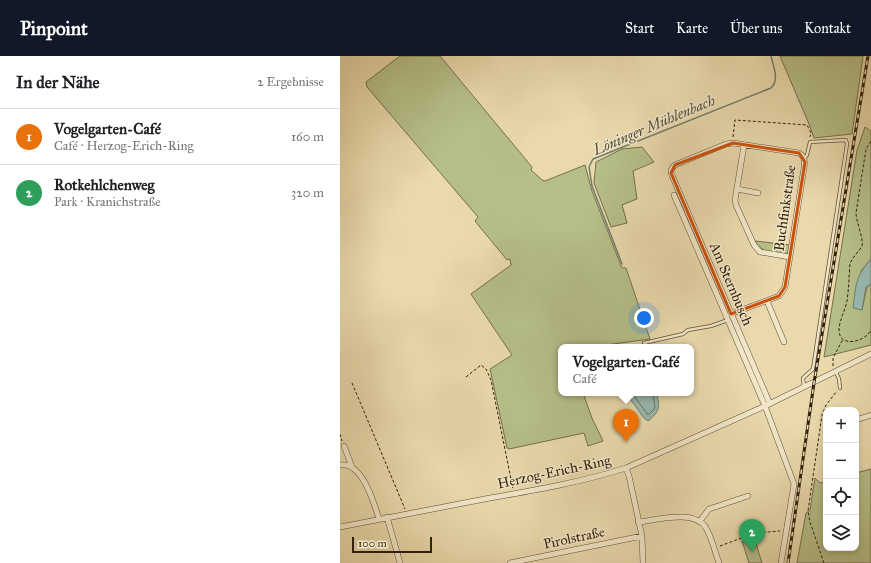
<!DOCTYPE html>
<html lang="de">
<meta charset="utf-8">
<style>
body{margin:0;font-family:"IM FELL Great Primer",serif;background:#f6f6f6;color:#202124}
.controls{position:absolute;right:12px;bottom:12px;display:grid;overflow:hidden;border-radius:8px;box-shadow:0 2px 6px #0003}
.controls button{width:36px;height:36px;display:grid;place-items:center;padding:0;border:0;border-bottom:1px solid #e0e0e0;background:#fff;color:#202124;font:20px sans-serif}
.scale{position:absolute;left:12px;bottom:10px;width:80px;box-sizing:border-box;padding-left:4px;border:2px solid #322209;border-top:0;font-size:11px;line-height:14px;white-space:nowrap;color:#322209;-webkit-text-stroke:3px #f1e6c9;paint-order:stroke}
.you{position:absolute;left:304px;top:262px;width:14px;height:14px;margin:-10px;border:3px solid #fff;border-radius:50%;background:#1a73e8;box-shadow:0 0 0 6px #1a73e833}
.badge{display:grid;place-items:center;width:26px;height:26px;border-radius:50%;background:#111827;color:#fff;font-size:13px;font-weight:700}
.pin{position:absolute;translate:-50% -33px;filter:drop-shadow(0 1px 2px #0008)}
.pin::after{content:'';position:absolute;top:21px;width:14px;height:12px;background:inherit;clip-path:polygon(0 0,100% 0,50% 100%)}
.popup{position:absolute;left:218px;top:288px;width:136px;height:52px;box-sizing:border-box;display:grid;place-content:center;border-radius:8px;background:#fff;filter:drop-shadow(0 1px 3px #0005);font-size:13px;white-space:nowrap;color:#757577}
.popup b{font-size:15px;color:#202124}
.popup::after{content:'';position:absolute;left:50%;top:100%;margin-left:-8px;border:8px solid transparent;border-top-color:#fff}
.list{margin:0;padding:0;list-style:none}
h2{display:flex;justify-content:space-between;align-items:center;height:52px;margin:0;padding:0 16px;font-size:17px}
h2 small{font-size:13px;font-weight:400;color:#757577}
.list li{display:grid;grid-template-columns:26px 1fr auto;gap:12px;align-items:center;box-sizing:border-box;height:56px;padding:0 16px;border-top:1px solid #e0e0e0}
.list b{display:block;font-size:15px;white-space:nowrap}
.list p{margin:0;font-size:13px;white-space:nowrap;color:#757577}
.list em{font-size:13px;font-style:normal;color:#757577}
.icon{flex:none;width:22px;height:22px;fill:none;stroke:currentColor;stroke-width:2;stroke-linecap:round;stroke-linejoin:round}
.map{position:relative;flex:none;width:531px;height:507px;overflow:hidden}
header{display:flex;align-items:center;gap:24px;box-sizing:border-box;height:56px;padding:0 20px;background:#111827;color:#fff}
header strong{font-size:19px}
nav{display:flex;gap:22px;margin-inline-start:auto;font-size:14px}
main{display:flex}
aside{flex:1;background:#fff}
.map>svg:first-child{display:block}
.green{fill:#b6bf89;stroke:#747049}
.water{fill:#99b9b0;stroke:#707d6d}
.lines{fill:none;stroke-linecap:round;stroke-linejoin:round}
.shore{stroke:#666e5c;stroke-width:1}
.stream{stroke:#707d6d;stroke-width:1.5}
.service-casing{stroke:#605032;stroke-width:4}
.minor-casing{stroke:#605032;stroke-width:6}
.path{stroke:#322209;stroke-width:1;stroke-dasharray:3 2;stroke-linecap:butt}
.service{stroke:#f1e6c9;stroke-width:2.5}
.minor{stroke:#f1e6c9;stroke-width:5}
.rail-casing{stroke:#322209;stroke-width:3}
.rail{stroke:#f1e6c9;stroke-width:1.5;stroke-dasharray:4.5;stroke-linecap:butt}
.marked{fill:none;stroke:#cd510c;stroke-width:3;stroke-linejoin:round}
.labels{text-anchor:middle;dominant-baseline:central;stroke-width:3;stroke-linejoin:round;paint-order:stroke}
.street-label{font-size:14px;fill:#322209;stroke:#f1e6c9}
.water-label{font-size:15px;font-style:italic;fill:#514f3b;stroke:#f1e6c9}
</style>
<header>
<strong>Pinpoint</strong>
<nav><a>Start</a><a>Karte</a><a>Über uns</a><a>Kontakt</a></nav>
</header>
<main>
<aside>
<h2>In der Nähe<small>2 Ergebnisse</small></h2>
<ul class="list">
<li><span class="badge" style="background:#e8710a">1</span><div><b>Vogelgarten-Café</b><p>Café · Herzog-Erich-Ring</p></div><em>160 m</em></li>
<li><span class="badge" style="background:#2e9e5b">2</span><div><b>Rotkehlchenweg</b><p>Park · Kranichstraße</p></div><em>320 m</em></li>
</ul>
</aside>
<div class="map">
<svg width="531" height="507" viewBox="0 0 531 507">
<rect width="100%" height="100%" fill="#e9d9ac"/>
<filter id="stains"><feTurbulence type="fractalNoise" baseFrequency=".005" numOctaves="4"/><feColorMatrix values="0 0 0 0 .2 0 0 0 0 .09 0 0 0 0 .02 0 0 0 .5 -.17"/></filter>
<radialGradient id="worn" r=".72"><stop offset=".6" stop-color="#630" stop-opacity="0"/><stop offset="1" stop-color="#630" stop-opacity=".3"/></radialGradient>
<path class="green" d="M60 0H100L192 111 191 114 202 124 205 125 245 109 252 135 282 212H286L310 283 251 291H221V337H243L252 362 263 385 248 390 244 377 169 393 167 392 150 313 172 299 131 238 171 209 170 203 167 204 135 165 138 161 27 31 26 26Z
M440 0H523L512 78 474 82 469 68Z
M525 71 531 75V203L521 215 522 254 527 231 531 228V289L484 301 517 94Z
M302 91 314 106 293 115 297 143 282 149 287 167 271 171 254 127 256 106 282 93Z
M415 185 450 189 449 195 446 198C433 196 422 198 415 185Z
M531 413V507H457L466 457 470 454 475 422 480 427 486 426V492H516V417Z
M414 481 422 507H409L402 485Z"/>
<path class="water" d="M531 203V228L526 231 522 254 513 252C516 229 515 221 531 203Z
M288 337H316C321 351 319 356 308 365L304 362 288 340Z"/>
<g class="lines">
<path class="shore" d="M292 337 308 359 315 352 313 337"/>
<path class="stream" d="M282 208 252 130 249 111 253 103 431 32C440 24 433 10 431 0"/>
<defs>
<path id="service" d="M304 287 343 278 348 274 371 270 388 264
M496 316 499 323 500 332
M464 331 463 322 473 313 507 88 506 84 470 86 467 99 464 103"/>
<path id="minor" d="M404 89 395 144 396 149 414 189 420 196 450 201
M397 133 418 137
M334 139 425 350 454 428 441 507
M427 245 444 286
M391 258 439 240 445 231 464 112C465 105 465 101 459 97L393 87 386 88 335 109C332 111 331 113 331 117 364 194 397 271 430 348
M516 364 531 359
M4 390 12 411
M0 409C22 405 34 447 39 463
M286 412 289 420 302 480 303 507
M47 461 60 507
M360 465 369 453 408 440
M298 466C317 464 355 453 366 472 372 482 375 496 379 507
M0 471C50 461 100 452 150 442 196 434 242 426 286 412L425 350 531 298
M170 507 302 480"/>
</defs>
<use href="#service" class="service-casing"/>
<use href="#minor" class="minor-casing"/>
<path class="path" d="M393 81 395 64 467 69 471 77 470 81
M531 85 526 93 516 157C516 165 524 184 522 190 519 196 512 201 510 208 509 212 510 217 509 220 509 229 508 237 507 245 505 255 499 264 499 275 500 293 528 285 531 273
M493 310V302L503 283
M126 321 141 309 146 313 151 324 173 433
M12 327 65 453
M0 378 2 385
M380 490 415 477 440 475
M484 507 470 466 468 455 482 359 486 349 497 335"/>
<use href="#service" class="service"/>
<use href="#minor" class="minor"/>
<defs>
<path id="rail" d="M448 507 474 327 528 0"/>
</defs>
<use href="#rail" class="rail-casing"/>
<use href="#rail" class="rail"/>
</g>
<path class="marked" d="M393 87 459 97 465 106 445 231 439 240 391 258 331 117 335 109Z"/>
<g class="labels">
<g class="street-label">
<text transform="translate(445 152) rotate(-82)">Buchfinkstraße</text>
<text transform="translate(391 228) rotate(67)">Am Sternbusch</text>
<text transform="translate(214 416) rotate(-12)">Herzog-Erich-Ring</text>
<text transform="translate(234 482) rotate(-12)">Pirolstraße</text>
</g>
<g class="water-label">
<text transform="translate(314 69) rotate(-23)">Löninger Mühlenbach</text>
</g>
</g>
<rect width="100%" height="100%" filter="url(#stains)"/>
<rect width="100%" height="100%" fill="url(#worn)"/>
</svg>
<div class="controls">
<button>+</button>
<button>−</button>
<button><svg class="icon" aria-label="locate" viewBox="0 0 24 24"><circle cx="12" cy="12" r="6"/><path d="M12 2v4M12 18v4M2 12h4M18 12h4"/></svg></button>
<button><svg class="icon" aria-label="layers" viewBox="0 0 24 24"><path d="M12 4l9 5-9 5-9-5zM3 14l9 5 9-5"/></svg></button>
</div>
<div class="scale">100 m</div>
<div class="you"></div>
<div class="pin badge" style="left:286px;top:386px;background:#e8710a">1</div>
<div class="popup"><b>Vogelgarten-Café</b>Café</div>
<div class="pin badge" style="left:412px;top:496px;background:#2e9e5b">2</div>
</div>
</main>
